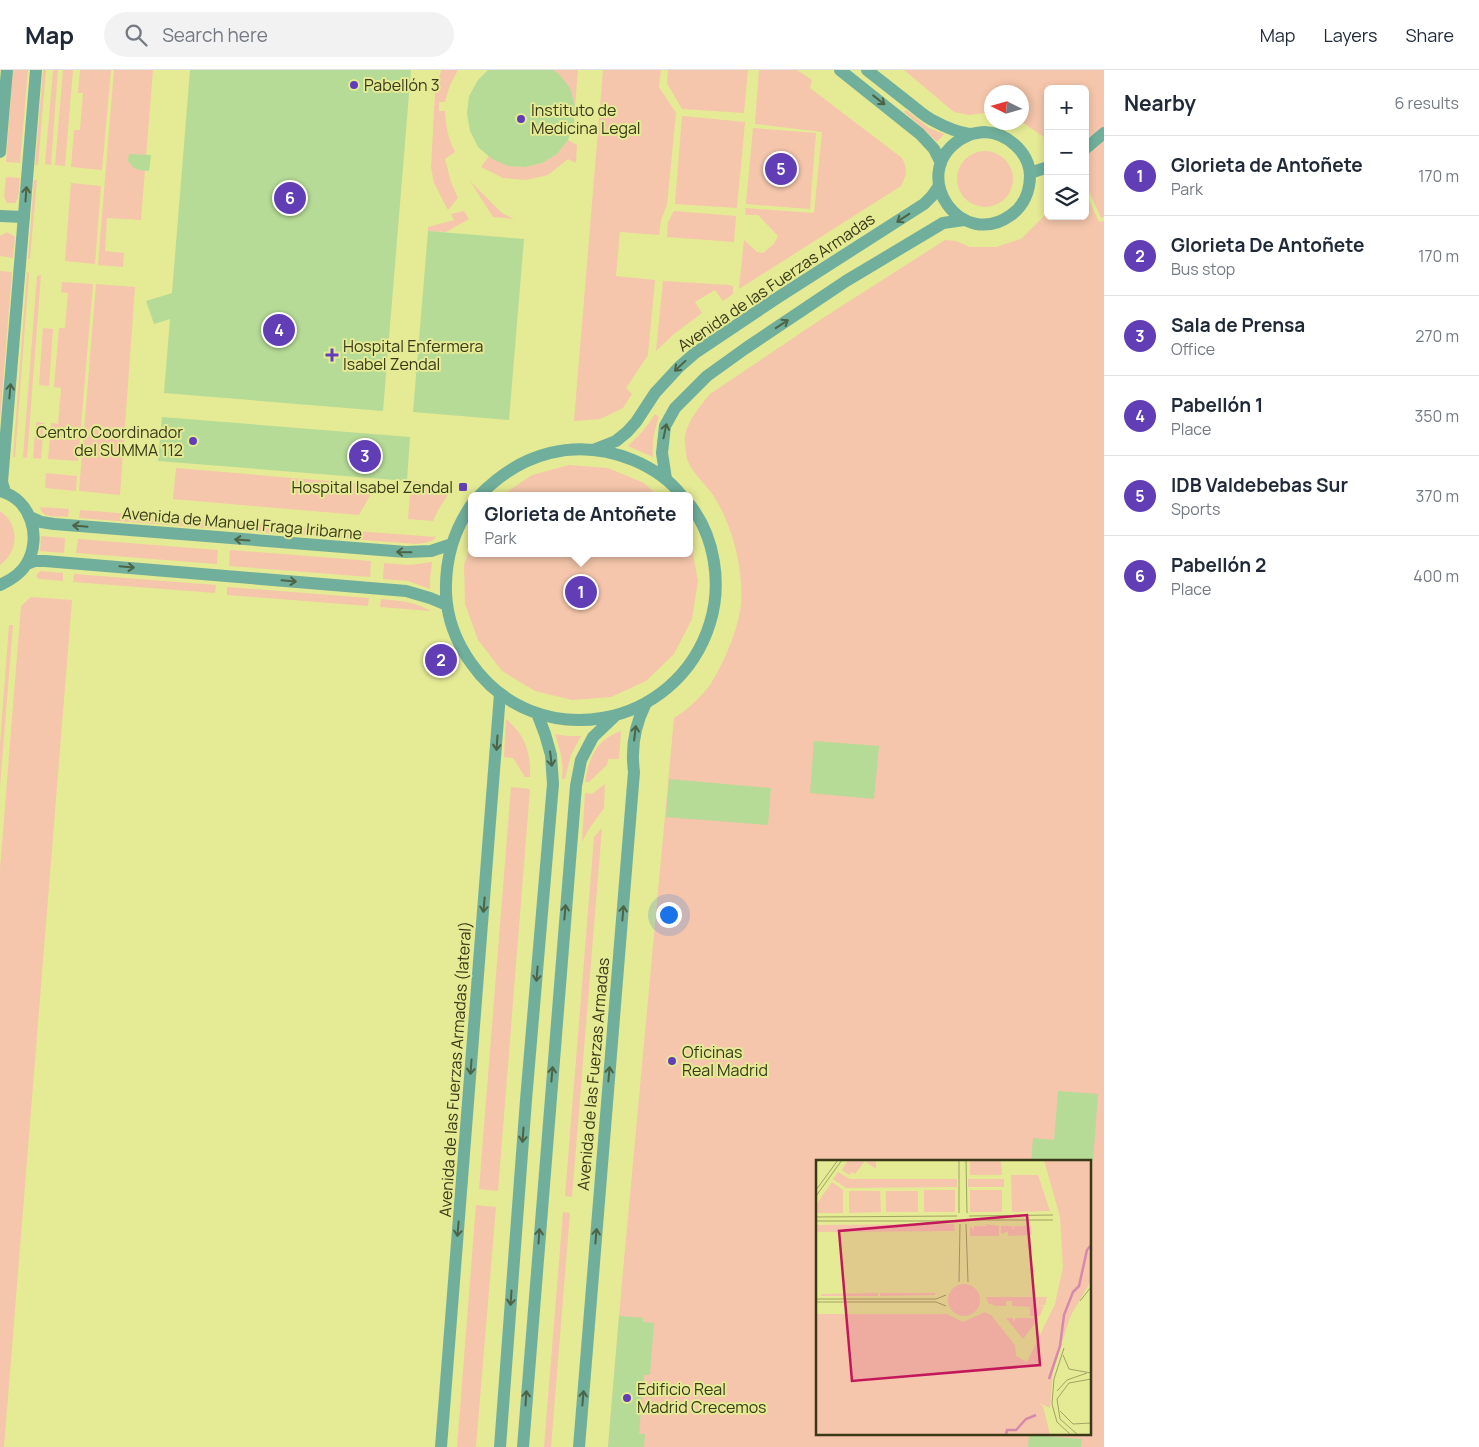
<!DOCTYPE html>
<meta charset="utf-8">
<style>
body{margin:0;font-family:Manrope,sans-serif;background:#f2f2f3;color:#1f2937}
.controls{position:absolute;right:15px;top:15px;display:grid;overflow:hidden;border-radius:8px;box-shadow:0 2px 8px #0003}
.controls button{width:45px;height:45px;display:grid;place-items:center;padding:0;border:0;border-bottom:1px solid #e0e1e3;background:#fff;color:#1f2937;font:25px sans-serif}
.compass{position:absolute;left:984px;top:15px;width:45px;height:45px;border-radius:50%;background:#fff;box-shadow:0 2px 8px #0003;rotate:275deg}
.you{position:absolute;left:668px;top:844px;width:18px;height:18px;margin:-12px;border:4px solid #fff;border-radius:50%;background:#1a73e8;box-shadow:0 0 0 8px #1a73e833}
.badge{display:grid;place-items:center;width:32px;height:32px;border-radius:50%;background:#613eb6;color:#fff;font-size:16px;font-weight:700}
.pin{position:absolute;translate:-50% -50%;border:2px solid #fff;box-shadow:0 1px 5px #0006}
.popup{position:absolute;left:468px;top:422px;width:225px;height:65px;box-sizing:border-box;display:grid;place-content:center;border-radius:8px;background:#fff;filter:drop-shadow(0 1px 4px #0005);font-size:16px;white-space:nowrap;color:#747a83}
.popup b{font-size:19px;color:#1f2937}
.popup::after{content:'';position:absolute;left:50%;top:100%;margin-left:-10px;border:10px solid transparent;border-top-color:#fff}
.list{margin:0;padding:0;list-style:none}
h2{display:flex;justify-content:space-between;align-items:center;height:65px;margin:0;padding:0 20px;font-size:21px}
h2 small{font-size:16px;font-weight:400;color:#747a83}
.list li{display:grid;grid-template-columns:32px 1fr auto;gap:15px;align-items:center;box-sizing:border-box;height:80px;padding:0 20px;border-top:1px solid #e0e1e3}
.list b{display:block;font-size:19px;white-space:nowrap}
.list p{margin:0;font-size:16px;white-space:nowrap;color:#747a83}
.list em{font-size:16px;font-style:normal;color:#747a83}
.icon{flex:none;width:28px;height:28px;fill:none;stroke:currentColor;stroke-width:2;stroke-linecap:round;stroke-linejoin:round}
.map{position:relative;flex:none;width:1104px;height:1377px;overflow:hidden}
header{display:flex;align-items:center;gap:30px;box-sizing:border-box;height:70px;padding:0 25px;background:#fff;border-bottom:1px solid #e0e1e3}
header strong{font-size:24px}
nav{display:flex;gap:28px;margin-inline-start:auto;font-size:18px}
.search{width:350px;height:45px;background:#f2f2f3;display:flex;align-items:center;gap:12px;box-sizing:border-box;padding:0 18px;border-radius:28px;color:#747a83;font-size:19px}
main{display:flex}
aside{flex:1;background:#fff}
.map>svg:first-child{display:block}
.green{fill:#f5c6ab;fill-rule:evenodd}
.building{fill:#b6db96}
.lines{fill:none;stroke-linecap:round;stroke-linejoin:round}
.minor{stroke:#70af9b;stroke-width:12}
.tertiary{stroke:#70af9b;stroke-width:12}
.oneway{stroke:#4c6345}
.poi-dot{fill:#613eb6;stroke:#e5ea95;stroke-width:2}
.labels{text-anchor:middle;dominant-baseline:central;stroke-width:4;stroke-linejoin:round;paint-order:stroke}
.poi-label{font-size:16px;fill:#383a17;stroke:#e5ea95;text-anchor:start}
.street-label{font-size:16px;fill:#383a17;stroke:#e5ea95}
.inset-river{fill:none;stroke:#d58aac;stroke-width:2.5}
.inset-road{fill:none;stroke:#a0a463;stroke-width:1}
.view{fill:#c2185b;fill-opacity:0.15;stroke:#c2185b;stroke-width:2.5}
.inset-edge{fill:none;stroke:#383a17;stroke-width:2.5}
</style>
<header>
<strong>Map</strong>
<div class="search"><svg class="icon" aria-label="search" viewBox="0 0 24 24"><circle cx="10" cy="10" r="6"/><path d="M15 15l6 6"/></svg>Search here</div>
<nav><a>Map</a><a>Layers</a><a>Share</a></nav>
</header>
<main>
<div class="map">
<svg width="1104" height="1377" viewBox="0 0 1104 1377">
<rect width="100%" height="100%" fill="#e5ea95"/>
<path class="green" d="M13 0H28L20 93 6 92Z
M43 0H46L38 95H35Z
M53 0H58L51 95 45 94Z
M63 0H73L65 96 55 95Z
M80 0H111L102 100 71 97 74 60H80L83 23H78Z
M114 0H153L141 150 107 148 105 181 124 183 123 197 98 195Z
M441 0H458L450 15 445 32H439V41H445C446 56 448 69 455 82L445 89 451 112 458 128 448 140 434 113 431 98 435 24Z
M553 0H578L575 36C571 22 566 9 553 0Z
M603 0H661L659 17 676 43 667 135 661 150 659 165 620 162 616 206 655 210 648 285 626 318 632 324 623 338 600 349 574 351Z
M668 0H748L744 43 682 39 667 13Z
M759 0H797L812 10 810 18 902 88C908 100 907 104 901 116L739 219 744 170 757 182 763 183 774 174 778 166 758 145H746L745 138 814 143 822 62 755 54Z
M904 0H1104V147L1101 148 1085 112V19H1048V70L1022 52V22H992L991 44 986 43 969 45 954 42Z
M906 40 929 58 944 64 937 72 927 62 904 42Z
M682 46 745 52 737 138 675 134Z
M753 58 816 63 810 139 746 134Z
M568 70 577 75 576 93 568 89 548 105 526 110 503 108 481 97 489 86 508 96 525 97 542 93 557 84Z
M957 109a28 28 0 1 1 56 0a28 28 0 1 1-56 0Z
M6 107 20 108 18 128 15 133H7L4 127Z
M34 110H37L30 189H28Z
M470 111 502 143 514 149 493 147Z
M71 113 101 116 95 194 65 191Z
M1085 122 1099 152 1104 151V1377H608L622 1212 674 648C686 641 702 626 710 615 723 595 739 558 741 534 743 504 736 472 724 445 721 439 717 431 713 425 705 413 688 400 686 384 686 379 684 371 685 366 688 350 701 335 710 324L823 248 945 170 956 171 970 177H996L1021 169 1044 146 1048 137V146H1085ZM818 1091H1090V1363H818Z
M464 141 469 149 446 162 428 161V157L454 150 451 144Z
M674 141 736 146 734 172 667 167 668 152Z
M7 162 15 167 13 188 0 186V166Z
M0 201 12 202 0 350Z
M27 202 29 203 15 387H13Z
M41 205 27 388 23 387 37 206Z
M663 211 729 215 733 216V224L723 231 715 220 695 232 702 243 674 264 656 281Z
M62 212 93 214 78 391 48 389 51 353 58 354 61 318 54 317 59 258H65L68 223 61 222Z
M96 214 135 217 120 425 79 421Z
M43 258 53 259 49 316 39 315Z
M655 344 659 347C654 361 652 372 653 387L628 376C639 366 647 357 655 344Z
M36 352 44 353 41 389 33 388Z
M569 395 608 398 644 413 658 426H501L532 405Z
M176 398 376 415 359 445 173 429Z
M46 403 77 406 76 421 45 418Z
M411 411 454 415 438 440 433 451 408 449Z
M40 437 69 439 68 447C57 446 42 449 40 437Z
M80 440 221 451 220 459 79 448Z
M0 441C20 454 19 482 0 495Z
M233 452 436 467C432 473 423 473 416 474L232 460Z
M41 466 65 468 64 483 40 481Z
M78 469 218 480 217 494 76 483Z
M472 470V483H690V470L691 473 698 511 692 549 674 584 646 611 611 627 572 630 535 621 502 601 478 570 465 534 464 495Z
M230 480 371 491 370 507 229 496Z
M432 492 430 510V519L408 511 383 509 384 493 410 495Z
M40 501 63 503V511L39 509 36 506Z
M74 504 216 515 215 523 73 512Z
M227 517 369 528 368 536 227 525Z
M31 527 72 530 4 1377H0V799L21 536Z
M381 529C401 531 412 531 431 541L380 537Z
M9 555H13L0 717V673Z
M506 649C525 665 531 682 530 707H525L513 688 504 687Z
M621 661 619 689H608L607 695 589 712H585C589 687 596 670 621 661Z
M555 664 567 666H581L571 685 565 709H562C564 693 560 679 555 664Z
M605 714 604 738 589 759 582 772 585 723 592 724Z
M511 717 530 719 498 1121 479 1119Z
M602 758 572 1127 565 1126 594 767Z
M476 1135 496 1137 476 1377H457Z
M563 1142 570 1143 551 1377H544Z"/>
<path class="building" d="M190 0H411L383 341 164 323 170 249 154 254 146 231 172 223Z
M488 0H553L559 4 570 18 575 36 574 53 568 70 557 84 542 93 525 97 508 96 492 89 478 77 470 61 467 44 469 26 478 10Z
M129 84 151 85 149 101 139 100 134 98 128 91Z
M428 161 524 169 509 350 413 342Z
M162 347 410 367 407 411 158 391Z
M814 671 879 676 874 729 810 723Z
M669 709 771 718 768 755 666 747Z
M1058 1021 1098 1024 1093 1091H1031L1033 1068 1054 1070Z
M619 1246 643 1248V1252L654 1253 650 1305H644L639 1364H645L644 1377H608Z
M1029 1365 1082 1369 1081 1377H1028Z"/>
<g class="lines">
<path class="minor" d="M840 0 920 64 934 79 941 93
M867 0C881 11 895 22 909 33 917 39 925 47 934 51 945 57 957 62 969 64 975 64 979 62 985 62 1007 63 1029 82 1030 105 1030 121 1024 136 1011 145 961 181 909 106 958 71 962 68 967 66 972 64
M1085 79 1104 63
M1030 103 1048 97
M0 146 24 147
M593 380 616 371 627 362 636 352 655 323 679 297 695 283 777 228 924 134 932 126 939 116
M666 409 662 383 665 356 675 338 707 306 746 278 846 211 943 153 964 150
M441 1377 500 624
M579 1377 634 702C631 679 635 655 645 635"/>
<path class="tertiary" d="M0 82 7 0
M0 421C31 429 42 467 27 493 21 504 11 510 0 515
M5 422 2 412 36 0
M479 426C521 382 576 367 633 390 652 398 670 410 682 426
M472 434C453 461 445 489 446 523 447 548 456 572 471 593 536 686 677 660 710 553 722 514 715 467 690 435
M30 447 41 452 54 454 406 482 431 481 452 474
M27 494 35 491H45L406 521 430 528 447 535
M500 1377 526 1030 553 714 551 685 545 664 537 643
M523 1377 576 716 581 690 593 667 615 646"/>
</g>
<defs><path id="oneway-shaft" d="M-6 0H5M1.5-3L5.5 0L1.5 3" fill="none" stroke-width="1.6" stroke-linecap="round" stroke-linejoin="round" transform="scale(1.25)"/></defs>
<g class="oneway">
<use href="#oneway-shaft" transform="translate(879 30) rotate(38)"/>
<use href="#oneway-shaft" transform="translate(26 124) rotate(-86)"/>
<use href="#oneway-shaft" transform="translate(903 148) rotate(147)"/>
<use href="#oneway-shaft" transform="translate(782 254) rotate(-33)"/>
<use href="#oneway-shaft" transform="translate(680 296) rotate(137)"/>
<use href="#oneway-shaft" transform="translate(10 321) rotate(-85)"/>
<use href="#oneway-shaft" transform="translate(665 361) rotate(-78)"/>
<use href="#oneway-shaft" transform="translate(80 456) rotate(-175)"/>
<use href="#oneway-shaft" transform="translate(242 470) rotate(-176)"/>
<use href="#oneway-shaft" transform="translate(404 482) rotate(-179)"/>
<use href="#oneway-shaft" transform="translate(127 497) rotate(5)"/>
<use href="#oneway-shaft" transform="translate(289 511) rotate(5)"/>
<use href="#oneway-shaft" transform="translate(635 663) rotate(-83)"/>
<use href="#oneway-shaft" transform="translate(497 673) rotate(94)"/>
<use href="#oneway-shaft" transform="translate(551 689) rotate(83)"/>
<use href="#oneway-shaft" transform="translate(484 835) rotate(95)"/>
<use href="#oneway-shaft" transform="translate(565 842) rotate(-85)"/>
<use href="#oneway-shaft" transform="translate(623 843) rotate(-85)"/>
<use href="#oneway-shaft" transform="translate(537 904) rotate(95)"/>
<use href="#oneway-shaft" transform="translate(471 997) rotate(94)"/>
<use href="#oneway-shaft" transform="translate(552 1004) rotate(-85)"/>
<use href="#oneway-shaft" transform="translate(609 1004) rotate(-85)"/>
<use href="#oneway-shaft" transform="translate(523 1065) rotate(94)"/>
<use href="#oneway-shaft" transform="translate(458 1159) rotate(95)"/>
<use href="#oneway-shaft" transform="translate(539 1166) rotate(-86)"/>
<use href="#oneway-shaft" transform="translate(596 1166) rotate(-85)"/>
<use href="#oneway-shaft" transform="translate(511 1228) rotate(94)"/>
<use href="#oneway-shaft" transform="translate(526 1328) rotate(-86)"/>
<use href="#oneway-shaft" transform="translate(583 1328) rotate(-85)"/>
</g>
<g class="poi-dot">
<circle cx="354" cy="15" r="5"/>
<circle cx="521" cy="49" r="5"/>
<path d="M329.5 277.5h5v5h5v5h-5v5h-5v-5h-5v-5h5z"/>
<circle cx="193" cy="371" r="5"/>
<rect x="458" y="412" width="10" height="10" rx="2.5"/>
<circle cx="672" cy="991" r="5"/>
<circle cx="627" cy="1328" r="5"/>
</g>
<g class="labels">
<g class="poi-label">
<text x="364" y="15">Pabellón 3</text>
<text x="531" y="40">Instituto de<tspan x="531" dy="18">Medicina Legal</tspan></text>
<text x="343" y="276">Hospital Enfermera<tspan x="343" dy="18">Isabel Zendal</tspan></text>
<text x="183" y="362" text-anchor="end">Centro Coordinador<tspan x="183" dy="18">del SUMMA 112</tspan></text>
<text x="453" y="417" text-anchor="end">Hospital Isabel Zendal</text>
<text x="682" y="982">Oficinas<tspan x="682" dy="18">Real Madrid</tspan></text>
<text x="637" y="1319">Edificio Real<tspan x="637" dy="18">Madrid Crecemos</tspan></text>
</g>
<g class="street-label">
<text transform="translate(776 212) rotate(-34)">Avenida de las Fuerzas Armadas</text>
<text transform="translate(242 453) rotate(5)">Avenida de Manuel Fraga Iribarne</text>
<text transform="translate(455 999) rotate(-86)">Avenida de las Fuerzas Armadas (lateral)</text>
<text transform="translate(593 1004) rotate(-85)">Avenida de las Fuerzas Armadas</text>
</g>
</g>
<g transform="translate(816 1090)">
<rect width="275" height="275" fill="#e5ea95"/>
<path d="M32 0H60V9L49 1 39 14 36 12 33 15 26 10ZM154 0H185L186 15H154ZM228 0H275V121L254 157 237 212 234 248 221 242 227 246 234 275H0V154H131L147 162 169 152 175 155 199 185 200 196 211 202 239 144 247 107 244 57ZM22 12 34 19H141V27L30 28 17 19ZM195 15H222L234 51 196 52ZM152 19H188V27H152ZM16 22 27 30V53H0V45ZM108 30H139V52H108ZM154 30H186V52H154ZM33 31H64L65 52 33 53ZM70 31H102V52H70ZM138 64 139 71 0 72V65ZM168 64 183 66V76H154V66L158 70V66H172ZM185 66H196L198 70V66H215L216 75 192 76V71L185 74ZM132 140a16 16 0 1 1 32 0a16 16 0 1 1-32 0ZM62 133V136H5V134ZM64 133H119V135L64 136ZM170 137H231L229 145 213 147 196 146V141H190V146H180L172 143ZM217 146H228L224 156H214V148ZM190 158H197V162L200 158H223L207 179Z" fill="#f5c6ab"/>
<path class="inset-river" d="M233 219 244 186 248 155 257 132 263 126 271 90 275 85M190 275 191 270H200L210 259 220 255"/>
<path class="inset-road" d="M150 0 151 53M0 30 22 0M0 36 26 0M143 53V0M153 56 237 55M0 57 141 56M153 60H237M0 61H141M150 64 152 122M143 122 144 64M0 139H120L130 135M264 141 275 127M0 142H120L130 146M248 188 238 219 236 244 241 262 255 275M247 195 253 209 275 213M241 231 251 220 271 213M244 251 257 264 275 263M262 275 244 259 241 239 253 223 275 219"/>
<path class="view" d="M211 55 224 205 36 221 23 71Z"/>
<rect width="275" height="275" class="inset-edge"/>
</g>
</svg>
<div class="controls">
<button>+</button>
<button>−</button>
<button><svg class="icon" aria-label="layers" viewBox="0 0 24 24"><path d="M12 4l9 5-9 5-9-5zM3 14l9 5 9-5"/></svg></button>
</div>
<svg class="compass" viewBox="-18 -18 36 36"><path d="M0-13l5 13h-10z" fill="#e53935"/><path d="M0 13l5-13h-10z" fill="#747a83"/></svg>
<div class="you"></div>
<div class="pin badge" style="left:581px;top:522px">1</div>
<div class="popup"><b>Glorieta de Antoñete</b>Park</div>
<div class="pin badge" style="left:441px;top:590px">2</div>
<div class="pin badge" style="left:365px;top:386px">3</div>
<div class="pin badge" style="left:279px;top:260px">4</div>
<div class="pin badge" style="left:781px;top:99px">5</div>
<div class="pin badge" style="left:290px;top:128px">6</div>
</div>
<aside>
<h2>Nearby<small>6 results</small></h2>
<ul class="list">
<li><span class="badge">1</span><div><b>Glorieta de Antoñete</b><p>Park</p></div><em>170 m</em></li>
<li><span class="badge">2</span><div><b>Glorieta De Antoñete</b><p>Bus stop</p></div><em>170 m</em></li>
<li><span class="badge">3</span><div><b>Sala de Prensa</b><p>Office</p></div><em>270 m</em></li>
<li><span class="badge">4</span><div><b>Pabellón 1</b><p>Place</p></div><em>350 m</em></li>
<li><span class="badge">5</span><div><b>IDB Valdebebas Sur</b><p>Sports</p></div><em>370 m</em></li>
<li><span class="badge">6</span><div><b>Pabellón 2</b><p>Place</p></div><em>400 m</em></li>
</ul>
</aside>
</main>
